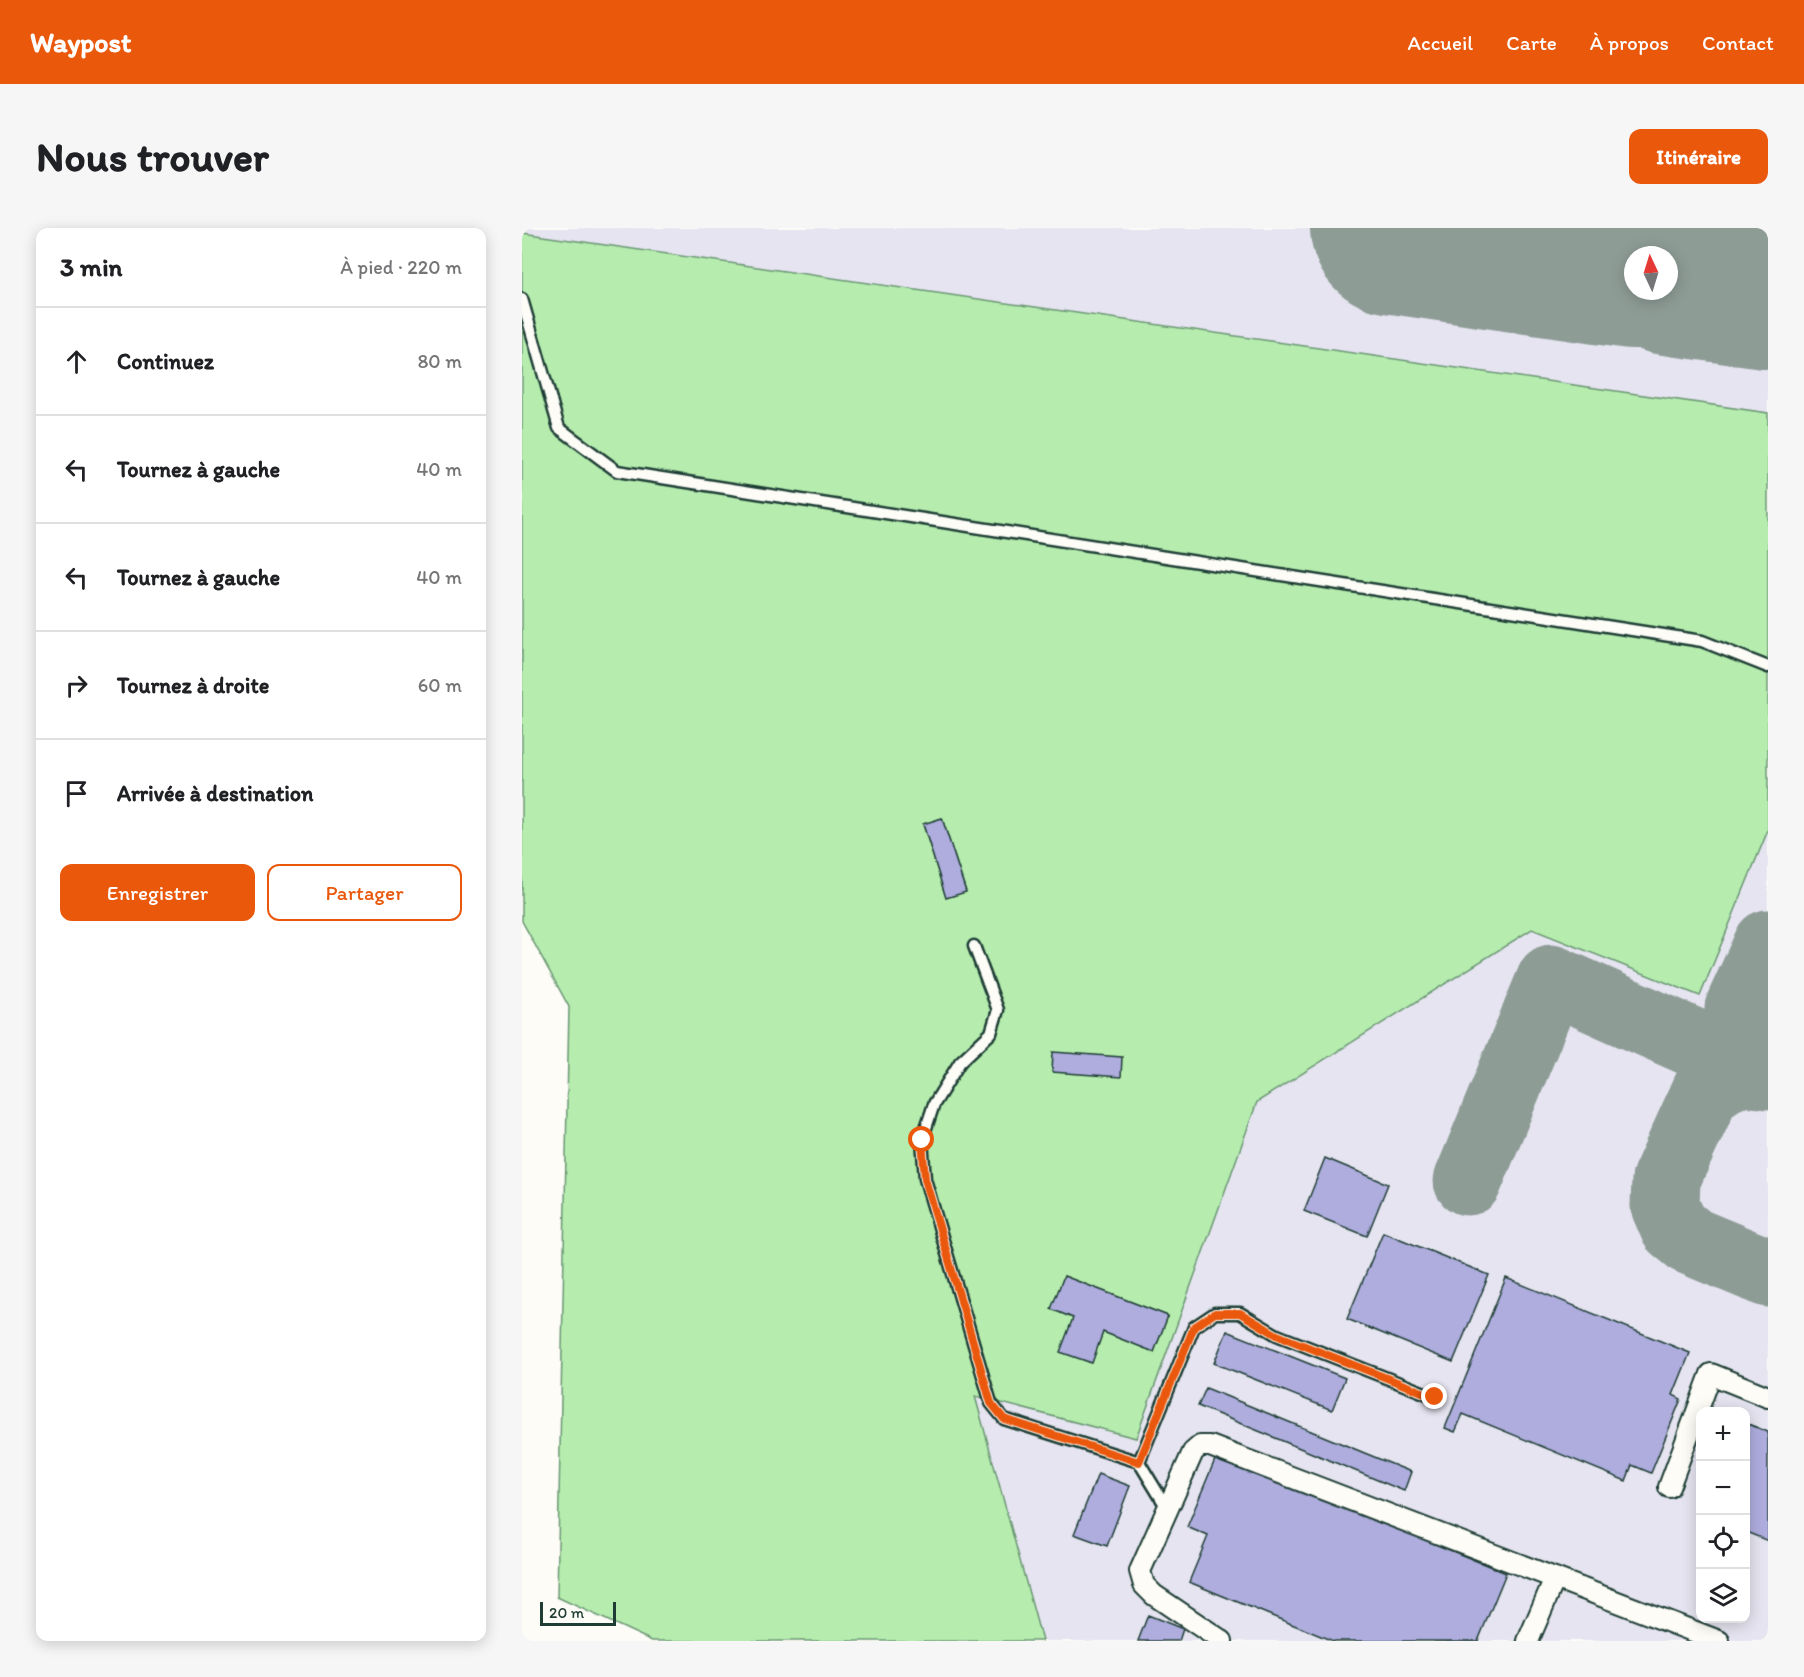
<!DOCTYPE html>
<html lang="fr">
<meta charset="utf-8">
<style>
body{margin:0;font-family:Itim,sans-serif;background:#f6f6f6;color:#202124}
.controls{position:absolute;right:18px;bottom:18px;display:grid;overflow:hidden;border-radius:12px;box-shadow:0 3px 15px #0003}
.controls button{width:54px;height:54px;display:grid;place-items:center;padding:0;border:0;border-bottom:2px solid #e0e0e0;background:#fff;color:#202124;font:30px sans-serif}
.compass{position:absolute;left:1102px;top:18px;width:54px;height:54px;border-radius:50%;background:#fff;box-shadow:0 3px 15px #0003;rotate:356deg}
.scale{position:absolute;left:18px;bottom:15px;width:76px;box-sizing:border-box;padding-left:6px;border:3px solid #1f3d34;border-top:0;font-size:16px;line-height:21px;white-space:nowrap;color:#1f3d34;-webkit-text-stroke:4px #fdfcf7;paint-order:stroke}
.stop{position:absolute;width:18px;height:18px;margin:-14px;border:4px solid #ea580c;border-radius:50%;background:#fff}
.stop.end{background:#ea580c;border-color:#fff;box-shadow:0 2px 6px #0008}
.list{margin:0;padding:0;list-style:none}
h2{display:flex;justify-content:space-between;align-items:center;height:78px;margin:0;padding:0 24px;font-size:26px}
h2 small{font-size:20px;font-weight:400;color:#757577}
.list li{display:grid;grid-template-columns:39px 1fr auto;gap:18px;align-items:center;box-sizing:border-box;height:108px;padding:0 24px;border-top:2px solid #e0e0e0}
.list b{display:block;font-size:22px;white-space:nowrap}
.list em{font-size:20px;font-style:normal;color:#757577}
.actions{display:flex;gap:12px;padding:18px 24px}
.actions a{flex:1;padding:14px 0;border:2px solid #ea580c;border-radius:12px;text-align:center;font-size:21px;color:#ea580c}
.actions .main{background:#ea580c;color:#fff}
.icon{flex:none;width:33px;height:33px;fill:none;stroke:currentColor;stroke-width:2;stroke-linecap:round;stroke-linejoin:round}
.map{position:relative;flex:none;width:1246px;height:1413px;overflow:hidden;border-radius:12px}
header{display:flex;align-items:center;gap:36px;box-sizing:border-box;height:84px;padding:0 30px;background:#ea580c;color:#fff}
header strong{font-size:28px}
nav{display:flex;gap:33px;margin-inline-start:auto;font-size:21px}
.intro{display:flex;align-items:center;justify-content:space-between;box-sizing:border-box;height:144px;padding:0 36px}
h1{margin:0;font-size:42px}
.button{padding:15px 27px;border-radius:12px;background:#ea580c;color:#fff;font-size:21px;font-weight:700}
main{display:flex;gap:36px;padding:0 36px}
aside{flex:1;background:#fff;border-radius:12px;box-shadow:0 3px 15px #0003}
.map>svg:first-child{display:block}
.built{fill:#e5e4f0;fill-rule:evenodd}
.green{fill:#b6edaf;stroke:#6a9572;stroke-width:1.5;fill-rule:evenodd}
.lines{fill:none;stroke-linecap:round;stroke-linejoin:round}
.taxiway{stroke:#8e9c96;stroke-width:69}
.runway{stroke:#8e9c96;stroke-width:172}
.building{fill:#aeadde;stroke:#1f3d34;stroke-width:1.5}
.service-casing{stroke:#1f3d34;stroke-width:15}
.minor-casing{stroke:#1f3d34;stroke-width:24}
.service{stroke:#fdfcf7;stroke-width:10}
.minor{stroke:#fdfcf7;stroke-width:20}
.route{stroke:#ea580c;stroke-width:8}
</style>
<header>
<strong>Waypost</strong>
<nav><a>Accueil</a><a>Carte</a><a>À propos</a><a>Contact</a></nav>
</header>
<div class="intro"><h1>Nous trouver</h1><a class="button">Itinéraire</a></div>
<main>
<aside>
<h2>3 min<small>À pied · 220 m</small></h2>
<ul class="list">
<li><svg class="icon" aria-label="ahead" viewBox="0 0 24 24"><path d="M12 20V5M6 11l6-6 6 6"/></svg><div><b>Continuez</b></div><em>80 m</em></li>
<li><svg class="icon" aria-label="left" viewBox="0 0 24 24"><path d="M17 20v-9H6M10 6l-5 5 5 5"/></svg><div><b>Tournez à gauche</b></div><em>40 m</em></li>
<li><svg class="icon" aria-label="left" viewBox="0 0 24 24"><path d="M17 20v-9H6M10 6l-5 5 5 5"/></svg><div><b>Tournez à gauche</b></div><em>40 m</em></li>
<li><svg class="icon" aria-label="right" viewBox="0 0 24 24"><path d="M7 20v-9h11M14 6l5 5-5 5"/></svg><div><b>Tournez à droite</b></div><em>60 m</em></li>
<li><svg class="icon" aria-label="arrive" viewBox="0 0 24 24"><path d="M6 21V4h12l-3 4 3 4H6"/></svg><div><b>Arrivée à destination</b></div></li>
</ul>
<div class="actions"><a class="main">Enregistrer</a><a>Partager</a></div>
</aside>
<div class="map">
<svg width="1246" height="1413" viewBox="0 0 1246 1413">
<rect width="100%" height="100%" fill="#fdfcf7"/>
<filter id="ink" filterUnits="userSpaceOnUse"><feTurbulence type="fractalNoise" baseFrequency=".0167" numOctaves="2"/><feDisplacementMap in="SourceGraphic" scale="12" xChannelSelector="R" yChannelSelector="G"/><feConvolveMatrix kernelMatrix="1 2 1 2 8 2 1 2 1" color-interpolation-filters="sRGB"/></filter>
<g filter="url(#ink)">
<path class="built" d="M0 0H1246V1413H520L453 1167 0 227ZM1111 27H1147V63H1111ZM1178 1184H1224V1390H1178Z"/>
<path class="green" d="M0 5 1246 185V602L1178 768 1010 701 735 874 614 1210 453 1168 520 1413H130L35 1369 47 779 0 693ZM420 590 444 663 424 669 401 597ZM542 1048 646 1088 632 1124 581 1104 569 1135 539 1123 551 1090 530 1081Z"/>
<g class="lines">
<path class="taxiway" d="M1246 716 1217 780 1219 809 1225 827 1242 846 1246 847
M1242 846 1218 844 1200 852 1184 863 1144 951 1143 978 1152 999 1169 1013 1246 1045
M946 953 1029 751 1242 846"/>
<path class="runway" d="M874 0 1111 35
M1147 41 1246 55"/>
</g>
<path class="building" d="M420 590 444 664 424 670 401 596Z
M531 824 600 829 599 849 530 844Z
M803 930 866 956 845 1008 782 983Z
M861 1004 967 1047 931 1134 825 1091Z
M542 1048 646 1088 632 1124 581 1104 570 1135 538 1124 551 1090 529 1081Z
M984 1050 1168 1125 1151 1167 1159 1171 1129 1245 1110 1237 1104 1253 941 1186 933 1204 923 1200Z
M705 1103 823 1150 810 1182 692 1135Z
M684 1160 889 1244 882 1263 676 1178Z
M1224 1195 1246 1204V1313L1224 1304Z
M695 1227 984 1345 956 1413H811L667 1354 686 1308 665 1299Z
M576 1246 608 1258 585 1318 552 1306Z
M626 1387 661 1401 657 1413H616Z"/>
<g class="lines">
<defs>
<path id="service" d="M0 71 37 200 95 243 1180 413 1246 439
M452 718 476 782 469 805 438 834 412 876 400 912 403 951 469 1175 482 1191 617 1234 645 1280
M617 1234 672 1099 693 1085H718L755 1107 913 1169"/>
<path id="minor" d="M1147 1259 1189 1146 1246 1169
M700 1413 632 1367 622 1357 618 1343 671 1224 678 1218H688L1197 1413
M1006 1413 1033 1350"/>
</defs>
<use href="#service" class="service-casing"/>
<use href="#minor" class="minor-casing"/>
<use href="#service" class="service"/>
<use href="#minor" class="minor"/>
</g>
</g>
<g class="lines" filter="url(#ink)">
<path class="route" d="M400 912 403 951 469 1175 482 1191 617 1234 672 1099 693 1085H718L755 1107 913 1169"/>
</g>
</svg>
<div class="controls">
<button>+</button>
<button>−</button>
<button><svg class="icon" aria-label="locate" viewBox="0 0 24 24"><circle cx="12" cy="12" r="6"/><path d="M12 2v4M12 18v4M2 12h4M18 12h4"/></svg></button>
<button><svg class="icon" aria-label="layers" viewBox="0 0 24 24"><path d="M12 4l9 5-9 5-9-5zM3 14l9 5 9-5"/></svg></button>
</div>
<svg class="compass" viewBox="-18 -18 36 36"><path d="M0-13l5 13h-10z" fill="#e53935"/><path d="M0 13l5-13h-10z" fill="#757577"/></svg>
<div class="scale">20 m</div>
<div class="stop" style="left:400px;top:912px"></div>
<div class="stop end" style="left:913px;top:1169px"></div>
</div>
</main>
